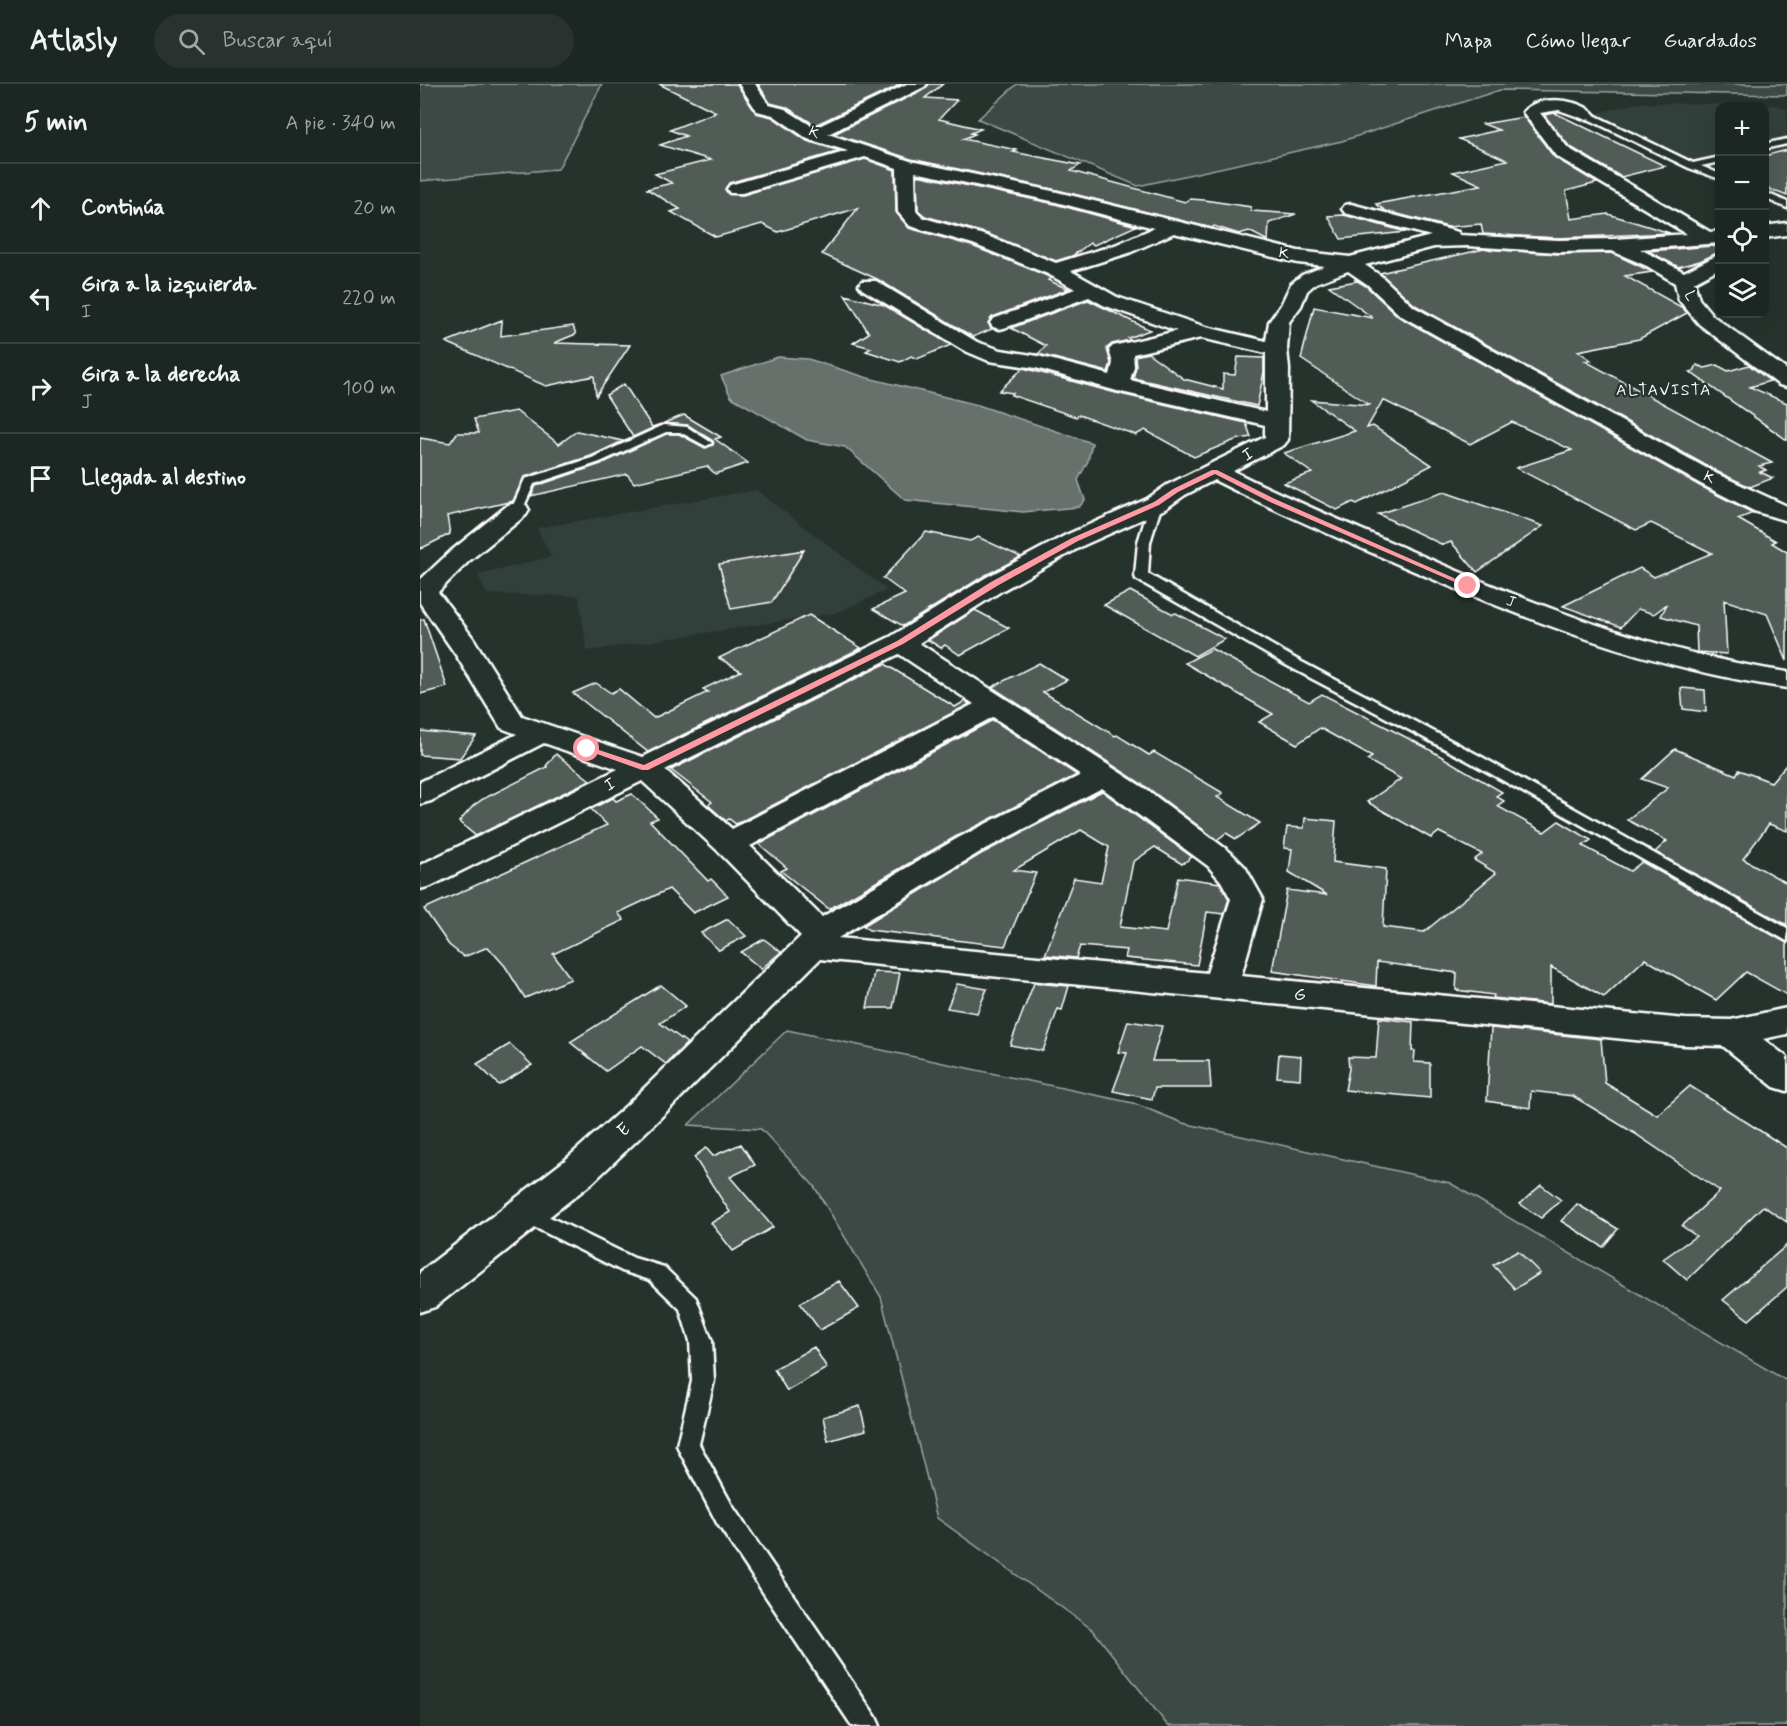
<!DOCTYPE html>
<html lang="es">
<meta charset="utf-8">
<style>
body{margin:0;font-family:Mynerve,sans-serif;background:#29322f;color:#f1f3f6}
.controls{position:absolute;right:18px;top:18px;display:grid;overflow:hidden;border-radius:12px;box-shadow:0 6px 24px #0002}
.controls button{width:54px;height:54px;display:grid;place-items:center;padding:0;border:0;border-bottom:2px solid #3a4340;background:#1c2622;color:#f1f3f6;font:30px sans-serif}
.stop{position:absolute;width:18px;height:18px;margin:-14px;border:4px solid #ff9aa2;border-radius:50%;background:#fff}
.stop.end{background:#ff9aa2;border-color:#fff;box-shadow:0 2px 6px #0008}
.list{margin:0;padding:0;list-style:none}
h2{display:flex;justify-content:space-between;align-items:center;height:78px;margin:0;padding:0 24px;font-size:26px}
h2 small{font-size:20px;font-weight:400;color:#a0a5a5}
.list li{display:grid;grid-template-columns:39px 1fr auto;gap:18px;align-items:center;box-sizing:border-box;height:90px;padding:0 24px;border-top:2px solid #3a4340}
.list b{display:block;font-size:22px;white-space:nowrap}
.list p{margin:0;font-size:20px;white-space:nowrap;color:#a0a5a5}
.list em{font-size:20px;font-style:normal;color:#a0a5a5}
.icon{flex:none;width:33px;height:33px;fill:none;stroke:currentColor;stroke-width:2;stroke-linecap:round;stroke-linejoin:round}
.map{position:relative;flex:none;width:1367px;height:1642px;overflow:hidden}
header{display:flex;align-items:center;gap:36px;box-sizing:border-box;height:84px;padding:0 30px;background:#1c2622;border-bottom:2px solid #3a4340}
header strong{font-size:28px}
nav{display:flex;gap:33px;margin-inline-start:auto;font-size:21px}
.search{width:420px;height:54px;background:#29322f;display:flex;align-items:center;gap:15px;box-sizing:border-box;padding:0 21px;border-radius:33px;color:#a0a5a5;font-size:22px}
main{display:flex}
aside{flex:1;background:#1c2622}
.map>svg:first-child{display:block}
.built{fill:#333f3a}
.green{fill:#3e4944;stroke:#9ea4a2;stroke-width:1.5}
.water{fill:#67706c;stroke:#a4a9a7;stroke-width:1.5}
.building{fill:#515c57;stroke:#fff;stroke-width:1.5}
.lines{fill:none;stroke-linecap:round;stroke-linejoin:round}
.service-casing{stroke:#fff;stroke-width:5}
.minor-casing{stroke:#fff;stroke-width:5}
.service{fill:#26332d;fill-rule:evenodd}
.minor{fill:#26332d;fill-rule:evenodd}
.route{fill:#ff9aa2}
.labels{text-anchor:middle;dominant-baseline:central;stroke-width:4.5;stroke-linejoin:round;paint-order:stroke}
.far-street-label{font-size:15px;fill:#fff;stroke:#26332d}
.far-neighbourhood-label{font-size:16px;letter-spacing:1.5px;fill:#fff;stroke:#26332d}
.street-label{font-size:18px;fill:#fff;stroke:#26332d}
</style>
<header>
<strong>Atlasly</strong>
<div class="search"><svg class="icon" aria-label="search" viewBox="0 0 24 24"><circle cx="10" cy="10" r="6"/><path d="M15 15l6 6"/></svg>Buscar aquí</div>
<nav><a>Mapa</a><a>Cómo llegar</a><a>Guardados</a></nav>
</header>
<main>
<aside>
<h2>5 min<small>A pie · 340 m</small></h2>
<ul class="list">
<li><svg class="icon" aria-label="ahead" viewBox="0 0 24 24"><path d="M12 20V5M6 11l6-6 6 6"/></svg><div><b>Continúa</b></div><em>20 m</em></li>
<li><svg class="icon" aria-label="left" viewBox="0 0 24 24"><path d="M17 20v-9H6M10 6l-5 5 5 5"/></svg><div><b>Gira a la izquierda</b><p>I</p></div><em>220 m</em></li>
<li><svg class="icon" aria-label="right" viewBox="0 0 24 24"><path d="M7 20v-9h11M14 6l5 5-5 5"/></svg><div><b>Gira a la derecha</b><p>J</p></div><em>100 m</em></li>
<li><svg class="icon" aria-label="arrive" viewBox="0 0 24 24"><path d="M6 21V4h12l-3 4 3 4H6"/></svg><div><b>Llegada al destino</b></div></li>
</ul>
</aside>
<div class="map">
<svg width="1367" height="1642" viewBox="0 0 1367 1642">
<rect width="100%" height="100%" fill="#26332d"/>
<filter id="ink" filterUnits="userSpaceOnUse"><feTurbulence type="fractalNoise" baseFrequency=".0167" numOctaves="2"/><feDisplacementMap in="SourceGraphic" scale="12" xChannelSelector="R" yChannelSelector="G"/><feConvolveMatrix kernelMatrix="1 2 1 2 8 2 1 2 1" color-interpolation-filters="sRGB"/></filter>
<g filter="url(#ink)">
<path class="built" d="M1217 19 1357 21 1367 26V123L1345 115 1344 22H1300L1299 98 1159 34Z
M336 406 467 506 415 529 167 567 159 512 67 510 58 491 131 473 117 444Z"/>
<path class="green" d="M0 0H182L138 85 0 97Z
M597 0H1367V11L1080 6 922 57 718 102 558 35Z
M367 946 713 1019 763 1039 1030 1099 1367 1297V1642H748L673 1546 517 1434 461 1213 394 1102 341 1045 268 1041Z"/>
<path class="water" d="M358 273 388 275 448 294 558 321 672 359 668 377 658 396 665 416 659 423 603 428 485 416 425 363 387 356 311 313 301 292Z"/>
<path class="building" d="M239 0H317L336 29 352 33 387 57 420 67 309 99 305 105 308 110 323 111 445 75 475 86 476 128 489 144 552 162 625 191 631 194 628 196 648 205 572 233 568 239 572 245 553 253 457 195 402 170 438 124 358 148 342 140 296 153 251 128 260 125 227 105 252 99 235 90 291 76 240 61 266 52 250 46 296 28Z
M338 0H482L395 41 366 23 350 19Z
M509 0H523L505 14 537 16 519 35 561 45 551 49 555 50 543 55 597 66 593 68 660 81 651 87 765 118 770 115 784 116 831 123V127L876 130 849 139 848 157 829 147 819 150 794 142 792 144 637 106 491 75 414 50 505 5Z
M1135 29 1245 82 1201 93 1149 62 1124 31Z
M1104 33 1134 73 1177 99 1146 107 1151 135 1188 130 1250 149 1138 154 1063 150 1061 140 1028 143 966 127 956 120 1061 101 1033 88 1087 76 1039 55 1079 46 1063 40Z
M1367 66V112L1344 103V72Z
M497 91 635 120 716 142 674 161 670 159 652 172 636 177 568 150 505 132 498 126Z
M924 131 986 148 921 155 908 132Z
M1293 162 1299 164V168L1280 177 1258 183 1228 167Z
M1064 165 1138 170 1192 169 1232 188 1205 192 1263 224 1267 229 1219 255 1158 267 1171 276 1165 277 1352 379 1339 382 1346 386 1340 388 1353 394 1330 403 1298 388 995 221 960 189Z
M934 195 946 202 979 233 1280 402 1333 429 1318 435 1356 457 1352 459 1367 468V577L1347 530 1304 516 1307 570 1277 568 1276 542 1241 532 1247 520 1234 530 1218 525 1201 543 1143 522 1220 484 1234 493 1292 469 1231 439 1216 446 1096 384 1152 366 1092 338 1050 360 963 316 947 344 953 342 1012 381 937 420 933 418 917 426 864 399 892 389 864 369 935 347 891 316 950 321 881 275 894 223 953 234 909 202 937 197Z
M425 211 464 221 531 261 497 275 491 272 480 278 446 267 451 264 433 259 449 249Z
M668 216 730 246 708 254 710 256 692 260 687 264 691 279 688 288 618 270 626 262 591 244Z
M82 236 81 252 153 242 156 250 134 259 210 261 176 312 174 292 126 302 26 258Z
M728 269 764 295 803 305V290L815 291 818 273 844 274V288L837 322 713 294 716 283 715 272Z
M1277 281 1285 284 1297 281 1308 287 1329 281 1350 297 1330 303 1367 319V356L1270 288 1274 287Z
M603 284 696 309 826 339 831 353 815 356 774 373 725 346 716 351 659 331 656 333 591 311 593 309 579 307Z
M204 300 232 343 241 340 213 353 186 311Z
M96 327 139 360 157 347 203 357 171 372 104 393 93 417 27 432 30 450 0 465V354L30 359 37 349H59L54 335Z
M264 331 301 353 295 355 328 379 295 390 287 382 214 399 207 390 111 412 116 402 181 380 246 350H259L285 364 293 361V357L268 341 244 339Z
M1024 408 1123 442 1057 488 1031 458 1023 461 958 430Z
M506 448 550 457 558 453 601 473 564 492 483 542 453 525 485 510 463 494Z
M384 466 352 518 311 525 299 480Z
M710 507 753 530 756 529 805 555 775 572 684 521Z
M555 526 589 544 540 571 525 561 521 564 508 556Z
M389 531 441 564 228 668 153 609 176 599 191 609 199 605 234 634 288 608 283 605 321 587 299 574Z
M4 535 27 603 0 610V536Z
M792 565 889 618 902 610 1005 663 1082 708 1076 712 1084 717 1077 722 1124 748 1139 737 1171 756 1163 762 1210 787 1222 778 1367 859V911L1326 888 1296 916 1225 875 1184 913 1131 883V920L1073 914 1074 911 1036 906 1037 889 957 878 956 902 852 887 867 806 907 811 869 788 872 765 864 764 867 743 884 744 885 734 916 737 913 778 966 785 963 843 1004 848 1076 789 1054 776 1062 770 1019 748 1011 754 947 718 981 695 947 676 952 673 900 644 877 660 839 638 853 630 765 579Z
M619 579 647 596 623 608 695 652 697 651 729 671 734 668 803 709 797 713 840 739 816 755 806 749 797 756 728 704 572 603Z
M465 580 535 623 545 617 550 620 316 740 309 735 306 737 288 721 292 718 251 686Z
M1261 604 1285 606 1286 628 1263 625Z
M573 636 657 691 537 752 409 825 361 787 367 784 339 760Z
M0 647 56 652 40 674 0 671Z
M1255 665 1316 691 1319 686 1351 698 1367 680V747L1349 740 1323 775 1367 799V841L1235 768 1247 757 1207 736 1248 704 1222 695Z
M136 670 170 696 56 752 39 738 53 722 63 715 127 683 126 682Z
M682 707 772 773 762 780 735 763 713 778 700 843 746 848 758 793 800 799 809 815 804 830 787 828 777 881 705 874 707 866 660 862 656 874 625 871 654 794 681 798 689 763 661 746 594 786 616 789 585 862 449 846 443 842 561 770Z
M212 710 238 734 230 737 288 797 291 795 308 812 273 829 249 805 198 829 204 836 133 870 151 895 105 914 85 882 68 863 44 873 29 861 4 825 187 741 171 725 193 714 196 717Z
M308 835 326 852 299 866 281 849Z
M344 855 361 868 341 885 321 868Z
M454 888 480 889 473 924H447Z
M614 899 649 902 642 926 638 925 623 967 590 961Z
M537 900 567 905 557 929 527 924Z
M241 901 266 922 240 939 267 959 246 980 222 962 186 987 150 958Z
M959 934 993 938 992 967H995L994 978 1010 979V1014L925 1006 929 985 928 973 956 974Z
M708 937 742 942 732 977H789L791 1004H735L732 1015 693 1007 707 969 698 968Z
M1071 944 1181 955 1185 999 1237 1031 1270 1002 1367 1064V1138L1343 1122 1267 1196 1243 1175 1276 1152 1262 1142 1300 1107 1214 1049 1153 1012 1111 1007 1110 1024 1067 1017Z
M90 960 112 981 79 1001 57 980Z
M859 970 881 972 880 995 857 993Z
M321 1060 335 1081 310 1093 353 1143 313 1167 291 1139 310 1128 274 1073 286 1064 293 1072Z
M1121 1101 1141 1116 1121 1134 1100 1120Z
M1157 1120 1198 1145 1183 1163 1141 1137Z
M1367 1161V1203L1329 1236 1303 1216Z
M1098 1167 1120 1189 1095 1205 1073 1181Z
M419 1197 439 1224 400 1246 380 1219Z
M394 1263 407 1284 367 1307 354 1285Z
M440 1322 446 1346 408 1357 403 1333Z"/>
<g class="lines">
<defs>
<path id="service" d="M1164 29H1170L1273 79 1300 73V78L1281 82 1300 90V95L1269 84 1164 33Z
M1367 55V60L1344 65V60Z
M1344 108 1367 118V124L1344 114Z
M244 341 267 343 292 359 286 362 260 348H246L180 378 114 400 101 429H93L91 426 105 395 172 374Z
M736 416 742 420 730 458 728 490 876 575 1060 672 1367 844V857L1050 678 866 581 716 495 715 492 718 458 730 420Z
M105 1121 214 1174 244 1183 276 1214 292 1257 294 1297 279 1360 313 1423 456 1633 460 1642H432L297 1439 260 1368 257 1361 272 1297 270 1257 260 1225 230 1196 202 1187 98 1135 95 1129 98 1123Z"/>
<path id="minor" d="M319 0H335L349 21 365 25 395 44 487 0H507L504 3 408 50 490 77 637 108 878 167 930 173 1011 152 925 129 922 125 925 121 931 120 1038 148 1039 151 1138 156 1196 155 1267 150 1136 72 1103 28C1117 10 1161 14 1175 31L1167 36 1139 26 1120 29 1148 64 1290 148 1300 147V159L1220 165 1264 188 1300 170V184L1274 198 1279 215 1293 232 1367 286V303L1359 301 1279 240 1259 216 1255 199 1227 182 1192 167 1138 168 1047 162 1014 163 945 181 961 192 994 223 1297 390 1367 422V437L1334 427 1281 400 980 231 947 200 928 187 896 199 887 207 881 222 869 238 867 265 869 285 868 356 864 361 813 387C871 416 931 441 991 467 1114 521 1234 568 1367 588V604C1228 584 1101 534 973 478 913 452 853 426 794 396L765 411 745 425 664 461 583 506 499 559 727 706 810 768 825 783 843 815 821 892 1265 935 1311 936 1367 924V950L1343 955 1367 973V1007L1354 1003 1303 962 1265 961 400 875 232 1042 172 1099 15 1223 0 1228V1188L144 1077 206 1022 381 852 298 767 222 697 11 802 0 805V781L198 685 124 659 11 717 0 720V698L97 650 81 644 36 571 0 519V496L31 467 88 421 97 419 106 421 109 426 106 431 49 477 18 508 53 554 102 632 223 673 470 553 565 494 646 451 727 415 747 401 845 353V341L697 307 616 284 569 277 543 266 442 205 439 201 442 197H456L557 258 581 266 618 272 690 291 693 279 689 266 693 262 757 247 683 221 669 213 587 243 580 245 573 243 570 239 573 235 655 205 628 190 553 160 490 142 478 128 477 84 445 73 322 109H310L307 105 310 101 428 67 388 55 353 31 337 27ZM495 88 636 118 734 144 695 161 636 179 567 152 504 134 496 127ZM754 149 878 179 905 182 882 191 871 200 861 221 849 238 846 257 786 243 697 213 651 187 709 169ZM781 254 846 269V328L710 296 714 283 713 270ZM479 570 554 620 312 745 245 686ZM573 633 661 691 538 754 402 833 330 762ZM682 704 788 782 801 797 811 815 787 889 418 854 560 768Z
M1367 139V151L1344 154V142Z"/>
</defs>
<use href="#service" class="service-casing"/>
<use href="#minor" class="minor-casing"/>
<use href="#service" class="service"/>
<use href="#minor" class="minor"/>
</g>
</g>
<path class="route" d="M792 386H797L855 415 1052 502 1046 503 850 418 795 390 758 408 739 421 658 457 577 502 483 560 228 686H222L163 665 170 663 224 681 477 557 571 498 652 454 734 418 753 405Z"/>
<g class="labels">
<g class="far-street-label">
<text transform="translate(394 49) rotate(27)">K</text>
<text transform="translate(864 170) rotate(12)">K</text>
<text transform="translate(1270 212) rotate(68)">L</text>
<text transform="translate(1289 394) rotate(28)">K</text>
<text transform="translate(1091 518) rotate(21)">J</text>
</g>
<g class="far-neighbourhood-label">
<text x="1244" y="306">ALTAVISTA</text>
</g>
<g class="street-label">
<text transform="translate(828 371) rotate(-27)">I</text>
<text transform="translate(190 701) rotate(-26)">I</text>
<text transform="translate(880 911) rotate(6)">G</text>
<text transform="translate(204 1046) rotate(-42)">E</text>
</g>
</g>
</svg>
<div class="controls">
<button>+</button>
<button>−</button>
<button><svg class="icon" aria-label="locate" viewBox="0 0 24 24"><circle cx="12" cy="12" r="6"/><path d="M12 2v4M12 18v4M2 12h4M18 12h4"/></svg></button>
<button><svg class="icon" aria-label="layers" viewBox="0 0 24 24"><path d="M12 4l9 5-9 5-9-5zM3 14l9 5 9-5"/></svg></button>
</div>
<div class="stop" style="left:167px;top:665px"></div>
<div class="stop end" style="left:1048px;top:502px"></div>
</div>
</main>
